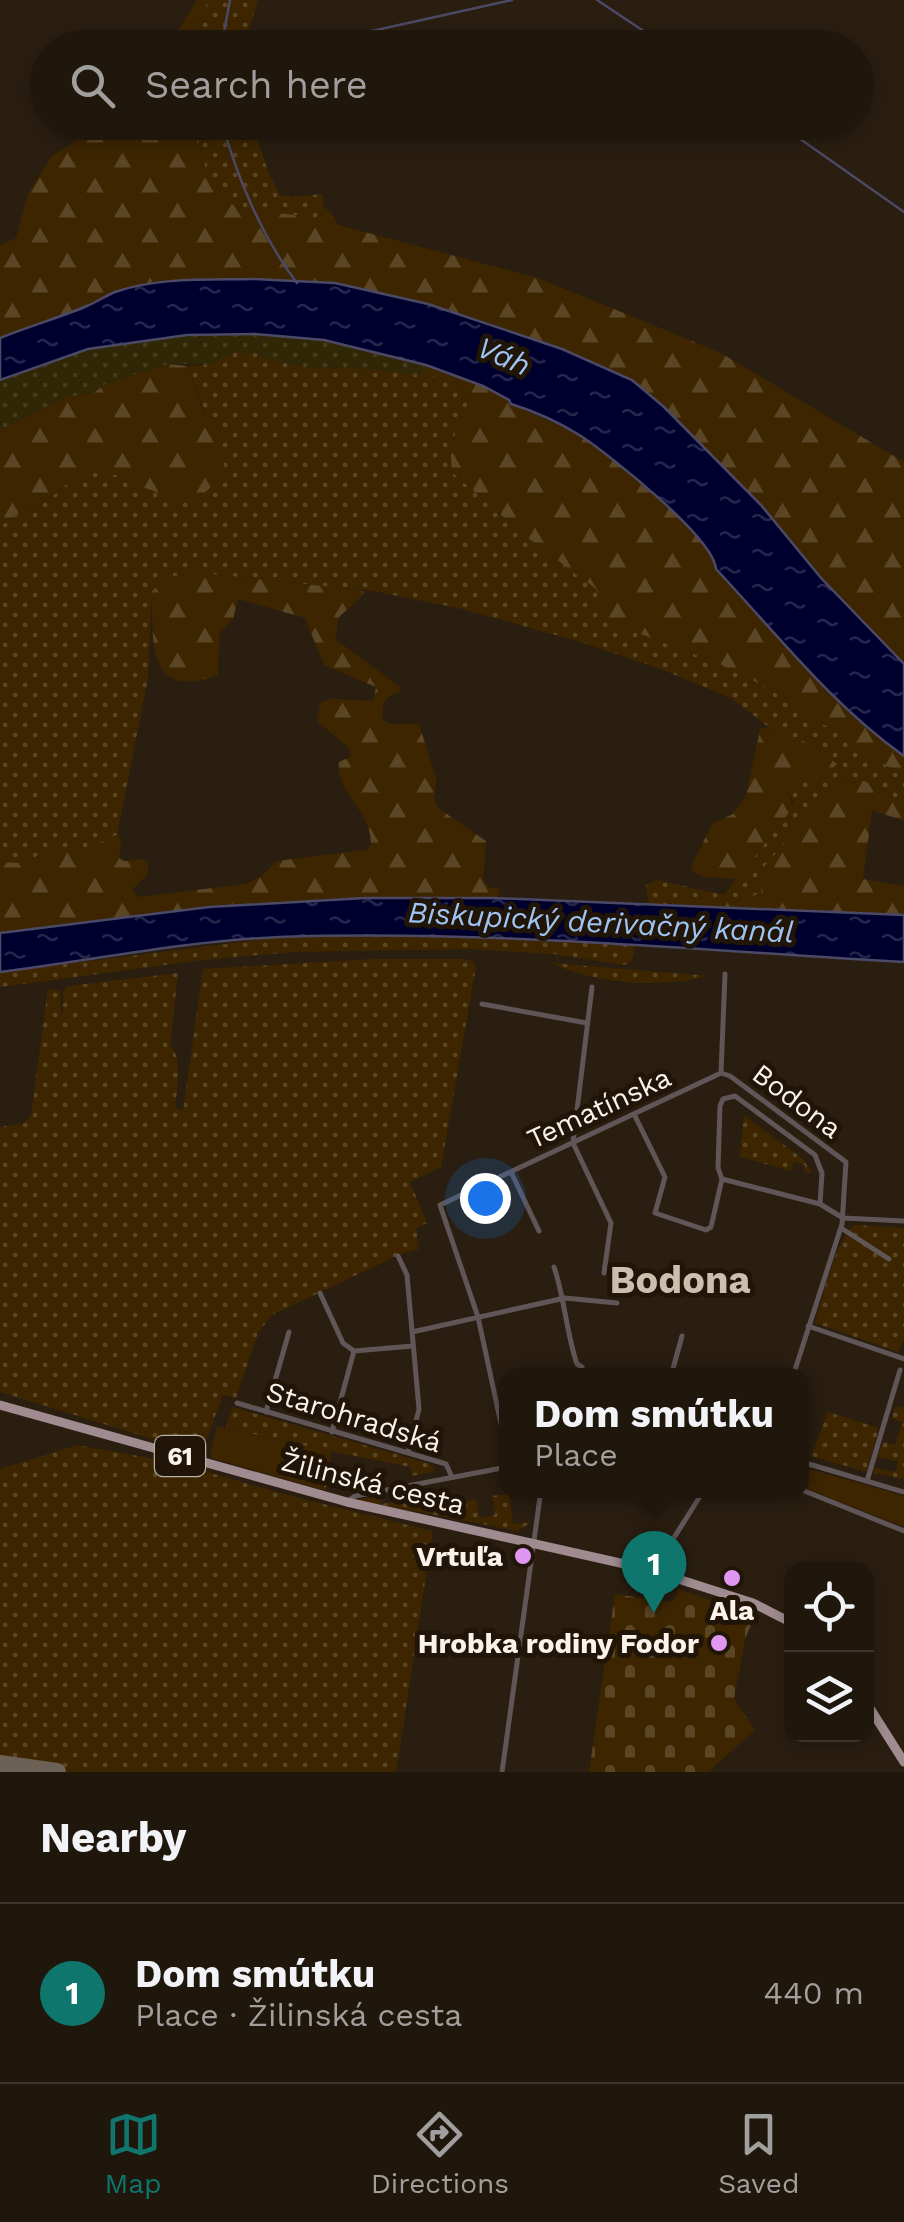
<!DOCTYPE html>
<meta charset="utf-8">
<style>
body{margin:0;font-family:"Work Sans",sans-serif;background:#271f15;color:#f1f3f6}
.controls{position:absolute;right:30px;bottom:30px;display:grid;overflow:hidden;border-radius:20px;box-shadow:0 5px 15px #0003}
.controls button{width:90px;height:90px;display:grid;place-items:center;padding:0;border:0;border-bottom:2px solid #3c352d;background:#1f160c;color:#f1f3f6;font:50px sans-serif}
.you{position:absolute;left:485px;top:1198px;width:35px;height:35px;margin:-25px;border:8px solid #fff;border-radius:50%;background:#1a73e8;box-shadow:0 0 0 15px #1a73e833}
.badge{display:grid;place-items:center;width:65px;height:65px;border-radius:50%;background:#0f766e;color:#fff;font-size:32px;font-weight:700}
.pin{position:absolute;translate:-50% -82px;filter:drop-shadow(0 2px 5px #0008)}
.pin::after{content:'';position:absolute;top:52px;width:35px;height:30px;background:inherit;clip-path:polygon(0 0,100% 0,50% 100%)}
.popup{position:absolute;left:499px;top:1368px;width:310px;height:130px;box-sizing:border-box;display:grid;place-content:center;border-radius:20px;background:#1f160c;filter:drop-shadow(0 2px 8px #0005);font-size:32px;white-space:nowrap;color:#a19f9d}
.popup b{font-size:38px;color:#f1f3f6}
.popup::after{content:'';position:absolute;left:50%;top:100%;margin-left:-20px;border:20px solid transparent;border-top-color:#1f160c}
.list{margin:0;padding:0;list-style:none}
h2{display:flex;justify-content:space-between;align-items:center;height:130px;margin:0;padding:0 40px;font-size:42px}
h2 small{font-size:32px;font-weight:400;color:#a19f9d}
.list li{display:grid;grid-template-columns:65px 1fr auto;gap:30px;align-items:center;box-sizing:border-box;height:180px;padding:0 40px;border-top:2px solid #3c352d}
.list b{display:block;font-size:38px;white-space:nowrap}
.list p{margin:0;font-size:32px;white-space:nowrap;color:#a19f9d}
.list em{font-size:32px;font-style:normal;color:#a19f9d}
.icon{flex:none;width:55px;height:55px;fill:none;stroke:currentColor;stroke-width:2;stroke-linecap:round;stroke-linejoin:round}
.map{position:relative;flex:none;width:904px;height:1772px;overflow:hidden}
.search{position:absolute;background:#1f160c;box-shadow:0 5px 15px #0003;left:30px;right:30px;top:30px;height:110px;display:flex;align-items:center;gap:25px;box-sizing:border-box;padding:0 35px;border-radius:55px;color:#a19f9d;font-size:38px}
.sheet{height:310px;background:#1f160c}
nav{display:flex;justify-content:space-around;align-items:center;box-sizing:border-box;height:140px;border-top:2px solid #3c352d;background:#1f160c;font-size:28px;color:#a19f9d}
nav a{display:grid;justify-items:center;gap:5px}
nav .on{color:#0f766e}
.map>svg:first-child{display:block}
.grass{fill:url(#grass-dots)}
.forest{fill:url(#forest-firs)}
.sand{fill:url(#sand-dots)}
.cemetery{fill:url(#cemetery-stones)}
.park{fill:#3d2500}
.water{fill:url(#water-ripples);stroke:#4b4966;stroke-width:2.5}
.lines{fill:none;stroke-linecap:round;stroke-linejoin:round}
.stream{stroke:#4b4966;stroke-width:2.5}
.taxiway{stroke:#6b6154;stroke-width:18}
.minor{stroke:#605658;stroke-width:5}
.primary{stroke:#9f8b90;stroke-width:9}
.poi-dot{fill:#de98f2;stroke:#201507;stroke-width:4}
.labels{text-anchor:middle;dominant-baseline:central;stroke-width:10;stroke-linejoin:round;paint-order:stroke}
.shield{fill:#201507;stroke:#b9b0a6;stroke-width:2.5}
.shield-label{font-size:25px;font-weight:bold;fill:#fbf3ea}
.street-label{font-size:28px;fill:#fbf3ea;stroke:#201507}
.poi-label{font-size:28px;font-weight:bold;fill:#fbf3ea;stroke:#201507;text-anchor:end}
.water-label{font-size:30px;font-style:italic;fill:#9fc3f2;stroke:#201507}
.district-label{font-size:38px;font-weight:bold;fill:#cdbfad;stroke:#201507}
</style>
<div class="map">
<svg width="904" height="1772" viewBox="0 0 904 1772">
<defs>
<pattern id="grass-dots" width="8" height="8" patternUnits="userSpaceOnUse" patternTransform="scale(2.5)"><rect width="8" height="8" fill="#3d2500"/><path d="M2 2h.1M6 6h.1" fill="none" stroke="#5a4525" stroke-width="1.8" stroke-linecap="round"/></pattern>
<pattern id="forest-firs" width="22" height="20" patternUnits="userSpaceOnUse" patternTransform="scale(2.5)"><rect width="22" height="20" fill="#3d2500"/><path d="M5 1l3.5 6h-7zM16 11l3.5 6h-7z" fill="#5a4525"/></pattern>
<pattern id="sand-dots" width="8" height="8" patternUnits="userSpaceOnUse" patternTransform="scale(2.5)"><rect width="8" height="8" fill="#302706"/><path d="M2 2h.1M6 6h.1" fill="none" stroke="#453c1e" stroke-width="1.8" stroke-linecap="round"/></pattern>
<pattern id="cemetery-stones" width="16" height="16" patternUnits="userSpaceOnUse" patternTransform="scale(2.5)"><rect width="16" height="16" fill="#3d2500"/><path d="M2 7V4a2 2 0 0 1 4 0v3zM10 15v-3a2 2 0 0 1 4 0v3z" fill="#5a4525"/></pattern>
<pattern id="water-ripples" width="26" height="14" patternUnits="userSpaceOnUse" patternTransform="scale(2.5)"><rect width="26" height="14" fill="#00002e"/><path d="M2 4q2-2 4 0t4 0M15 11q2-2 4 0t4 0" fill="none" stroke="#26264c"/></pattern>
</defs>
<rect width="100%" height="100%" fill="#291e10"/>
<path class="grass" d="M208 0H258L244 47 194 48 195 34Z
M194 123H252L268 171 280 195 292 197 323 194V207L331 212 338 225 308 217 235 207 208 178Z
M234 352 254 353 278 362 316 368 345 367 421 375 423 370 457 386 469 401 452 472 524 535 596 589 603 605 601 619 718 663 768 688 904 777V804C883 790 865 774 838 783L760 886 763 892 745 900 670 898 667 900 671 906 649 904 646 885 657 880 724 895 794 802 788 792 793 779 821 776 800 739 775 732 731 698 658 668 584 643 462 609 373 591 190 572 152 591 148 678 117 835 82 850 45 851 26 863 0 862V527L15 515 44 503 83 471 97 470 122 476 145 488 199 498 226 473 188 366 211 364Z
M452 934 635 945 632 961 624 965 554 954 470 949 294 952 203 960 0 987V972L274 938Z
M371 959H465L473 961 476 967 441 1167 410 1182 427 1223 416 1228 419 1249 401 1254 272 1315 258 1333 236 1398 223 1395 201 1454 0 1392V1127L25 1123 31 1116 48 989 60 991 61 1014 63 1012V992L68 986 178 973 170 1045C183 1056 177 1090 175 1108L183 1111 203 969Z
M551 963 710 976C660 988 597 985 551 963Z
M744 1115 803 1159 812 1173 804 1172 805 1165 794 1161 791 1171 740 1157Z
M855 1225 904 1228V1339L898 1352 815 1323C822 1301 837 1235 855 1225Z
M895 1406 904 1408V1479L873 1473 874 1468 896 1472 898 1461 877 1457 884 1442 895 1445 902 1422 892 1418Z
M232 1407 430 1464 435 1471 412 1476 410 1467 331 1451 326 1489 323 1490 328 1451 226 1428Z
M828 1412 879 1428 866 1472 811 1456Z
M77 1445 172 1462 295 1497 433 1531 396 1772H0V1469Z
M419 1491 433 1499 444 1500 447 1514 459 1512 458 1503 476 1499 480 1518 495 1515 492 1496 509 1493 513 1524 531 1522 518 1531 357 1500 380 1495 382 1504 419 1496Z"/>
<path class="forest" d="M197 0H208L195 34 194 47H168Z
M104 123H194L208 178 235 207 308 217 538 278 719 352 904 462V664L821 578 761 505 664 407 632 380 480 320 428 304 335 283 196 280 115 292 87 306 0 338V245L16 238 28 194 52 156Z
M168 364 188 366 202 409 217 434 226 473 199 498 180 500 145 488 122 476 83 471 43 503 15 515 0 527V430L67 397 93 393 107 383Z
M426 365C452 374 493 382 511 404L578 434 618 464 689 526 821 684 877 736 904 756V777L768 688 718 663 601 619 603 605 596 589 524 535 452 472 450 446 469 400 457 386 426 373 423 370Z
M190 572 361 590 365 593 339 617 335 639 400 687V692C385 696 380 705 383 720L390 724H419L436 778 434 798 438 808 486 841 483 880 490 888 500 889 499 895 494 898H365L209 907 0 933V862L26 863 45 851 82 850 117 835 121 839 119 858 124 861 143 859 148 863 147 875 132 890 139 897 245 884 261 877 276 861 366 850 371 845C372 811 335 791 339 762L350 757V749L317 721 320 703 330 699 373 701 376 687 324 665 305 618 238 599 233 619 219 633 218 675C146 702 153 640 152 591L167 578Z
M763 727 800 739 837 764 826 775 793 779 788 792 793 807 738 879 704 877 692 871 691 867 712 824 733 814 746 796 760 730Z
M859 779 874 785 904 804V821L872 810 863 879 904 886V915L716 908 667 903 670 898 745 900 762 892 759 877 762 869 838 783Z"/>
<path class="sand" d="M187 335 255 334 324 340 426 365 421 375 345 367 316 368 278 362 254 353 235 352 211 364H168L107 383 93 393 67 397 0 430V380L88 349Z"/>
<path class="cemetery" d="M678 1589 755 1615 745 1639 734 1699 755 1730 708 1772H589L615 1594 669 1602 676 1598Z"/>
<path class="park" d="M217 1426 328 1451 323 1490 212 1458 210 1454Z
M802 1467 904 1496V1527L802 1487Z"/>
<path class="water" d="M254 279 335 283 428 304 562 349 632 380 664 407 761 505 821 578 904 664V756C832 705 776 633 716 569 714 538 611 456 581 436 560 423 534 411 511 404L509 400 483 386 426 365 324 340 255 334 187 335 88 349 0 380V338C29 326 59 318 87 306 97 302 105 296 115 292 157 277 209 280 254 279Z
M365 898H494L904 915V962C696 950 489 930 280 937 186 941 93 960 0 972V933L209 907Z"/>
<g class="lines">
<path class="stream" d="M597 0 669 48
M221 48 230 0
M295 48 512 0
M222 122C237 178 262 237 297 283
M776 122 904 212"/>
<path class="taxiway" d="M0 1764 57 1772"/>
<path class="minor" d="M725 974 721 1073 730 1076 846 1162 842 1224 793 1376
M592 987 573 1143 611 1223 604 1273
M482 1004 587 1023
M634 1114 665 1177 655 1213 706 1230 711 1227 722 1179 718 1168 720 1106 723 1099 735 1096 815 1155 822 1173 820 1204
M511 1172 539 1231
M722 1179 820 1204 843 1218 904 1221
M841 1228 889 1259
M398 1256 407 1275 419 1409 408 1453
M554 1267C565 1299 566 1332 577 1364L582 1367
M320 1293 343 1343 354 1351 332 1432
M808 1326 904 1359
M412 1332 565 1298 617 1303
M354 1351 413 1346
M671 1376 682 1336
M237 1403 446 1464 452 1477
M266 1412 289 1332
M507 1452 478 1317 440 1205 721 1073
M802 1462 904 1492
M867 1481 900 1370
M802 1490 904 1531
M349 1500 355 1496 507 1467
M653 1571 704 1490
M502 1772 541 1490"/>
<path class="primary" d="M0 1405 347 1502 647 1569 753 1603 792 1623
M866 1702 904 1762"/>
</g>
<g class="poi-dot">
<circle cx="523" cy="1556" r="10"/>
<circle cx="732" cy="1578" r="10"/>
<circle cx="719" cy="1643" r="10"/>
</g>
<g class="labels">
<rect class="shield" x="155" y="1436" width="50" height="40" rx="8"/>
<g class="shield-label">
<text x="180" y="1456">61</text>
</g>
<g class="street-label">
<text transform="translate(797 1101) rotate(37)">Bodona</text>
<text transform="translate(599 1108) rotate(-25)">Tematínska</text>
<text transform="translate(354 1417) rotate(17)">Starohradská</text>
<text transform="translate(373 1483) rotate(14)">Žilinská cesta</text>
</g>
<g class="poi-label">
<text x="503" y="1556">Vrtuľa</text>
<text x="732" y="1610" text-anchor="middle">Ala</text>
<text x="699" y="1643">Hrobka rodiny Fodor</text>
</g>
<g class="water-label">
<text transform="translate(504 356) rotate(23)">Váh</text>
<text transform="translate(601 922) rotate(3)">Biskupický derivačný kanál</text>
</g>
<g class="district-label">
<text x="680" y="1280">Bodona</text>
</g>
</g>
</svg>
<div class="controls">
<button><svg class="icon" aria-label="locate" viewBox="0 0 24 24"><circle cx="12" cy="12" r="6"/><path d="M12 2v4M12 18v4M2 12h4M18 12h4"/></svg></button>
<button><svg class="icon" aria-label="layers" viewBox="0 0 24 24"><path d="M12 4l9 5-9 5-9-5zM3 14l9 5 9-5"/></svg></button>
</div>
<div class="you"></div>
<div class="pin badge" style="left:654px;top:1613px">1</div>
<div class="popup"><b>Dom smútku</b>Place</div>
<div class="search"><svg class="icon" aria-label="search" viewBox="0 0 24 24"><circle cx="10" cy="10" r="6"/><path d="M15 15l6 6"/></svg>Search here</div>
</div>
<section class="sheet">
<h2>Nearby<small></small></h2>
<ul class="list">
<li><span class="badge">1</span><div><b>Dom smútku</b><p>Place · Žilinská cesta</p></div><em>440 m</em></li>
</ul>
</section>
<nav>
<a class="on"><svg class="icon" aria-label="map" viewBox="0 0 24 24"><path d="M3 6l6-2 6 2 6-2v14l-6 2-6-2-6 2zM9 4v14M15 6v14"/></svg>Map</a>
<a><svg class="icon" aria-label="directions" viewBox="0 0 24 24"><path d="M12 3l9 9-9 9-9-9zM9 14v-3h6M13 9l2 2-2 2"/></svg>Directions</a>
<a><svg class="icon" aria-label="saved" viewBox="0 0 24 24"><path d="M7 4h10v16l-5-4-5 4z"/></svg>Saved</a>
</nav>
